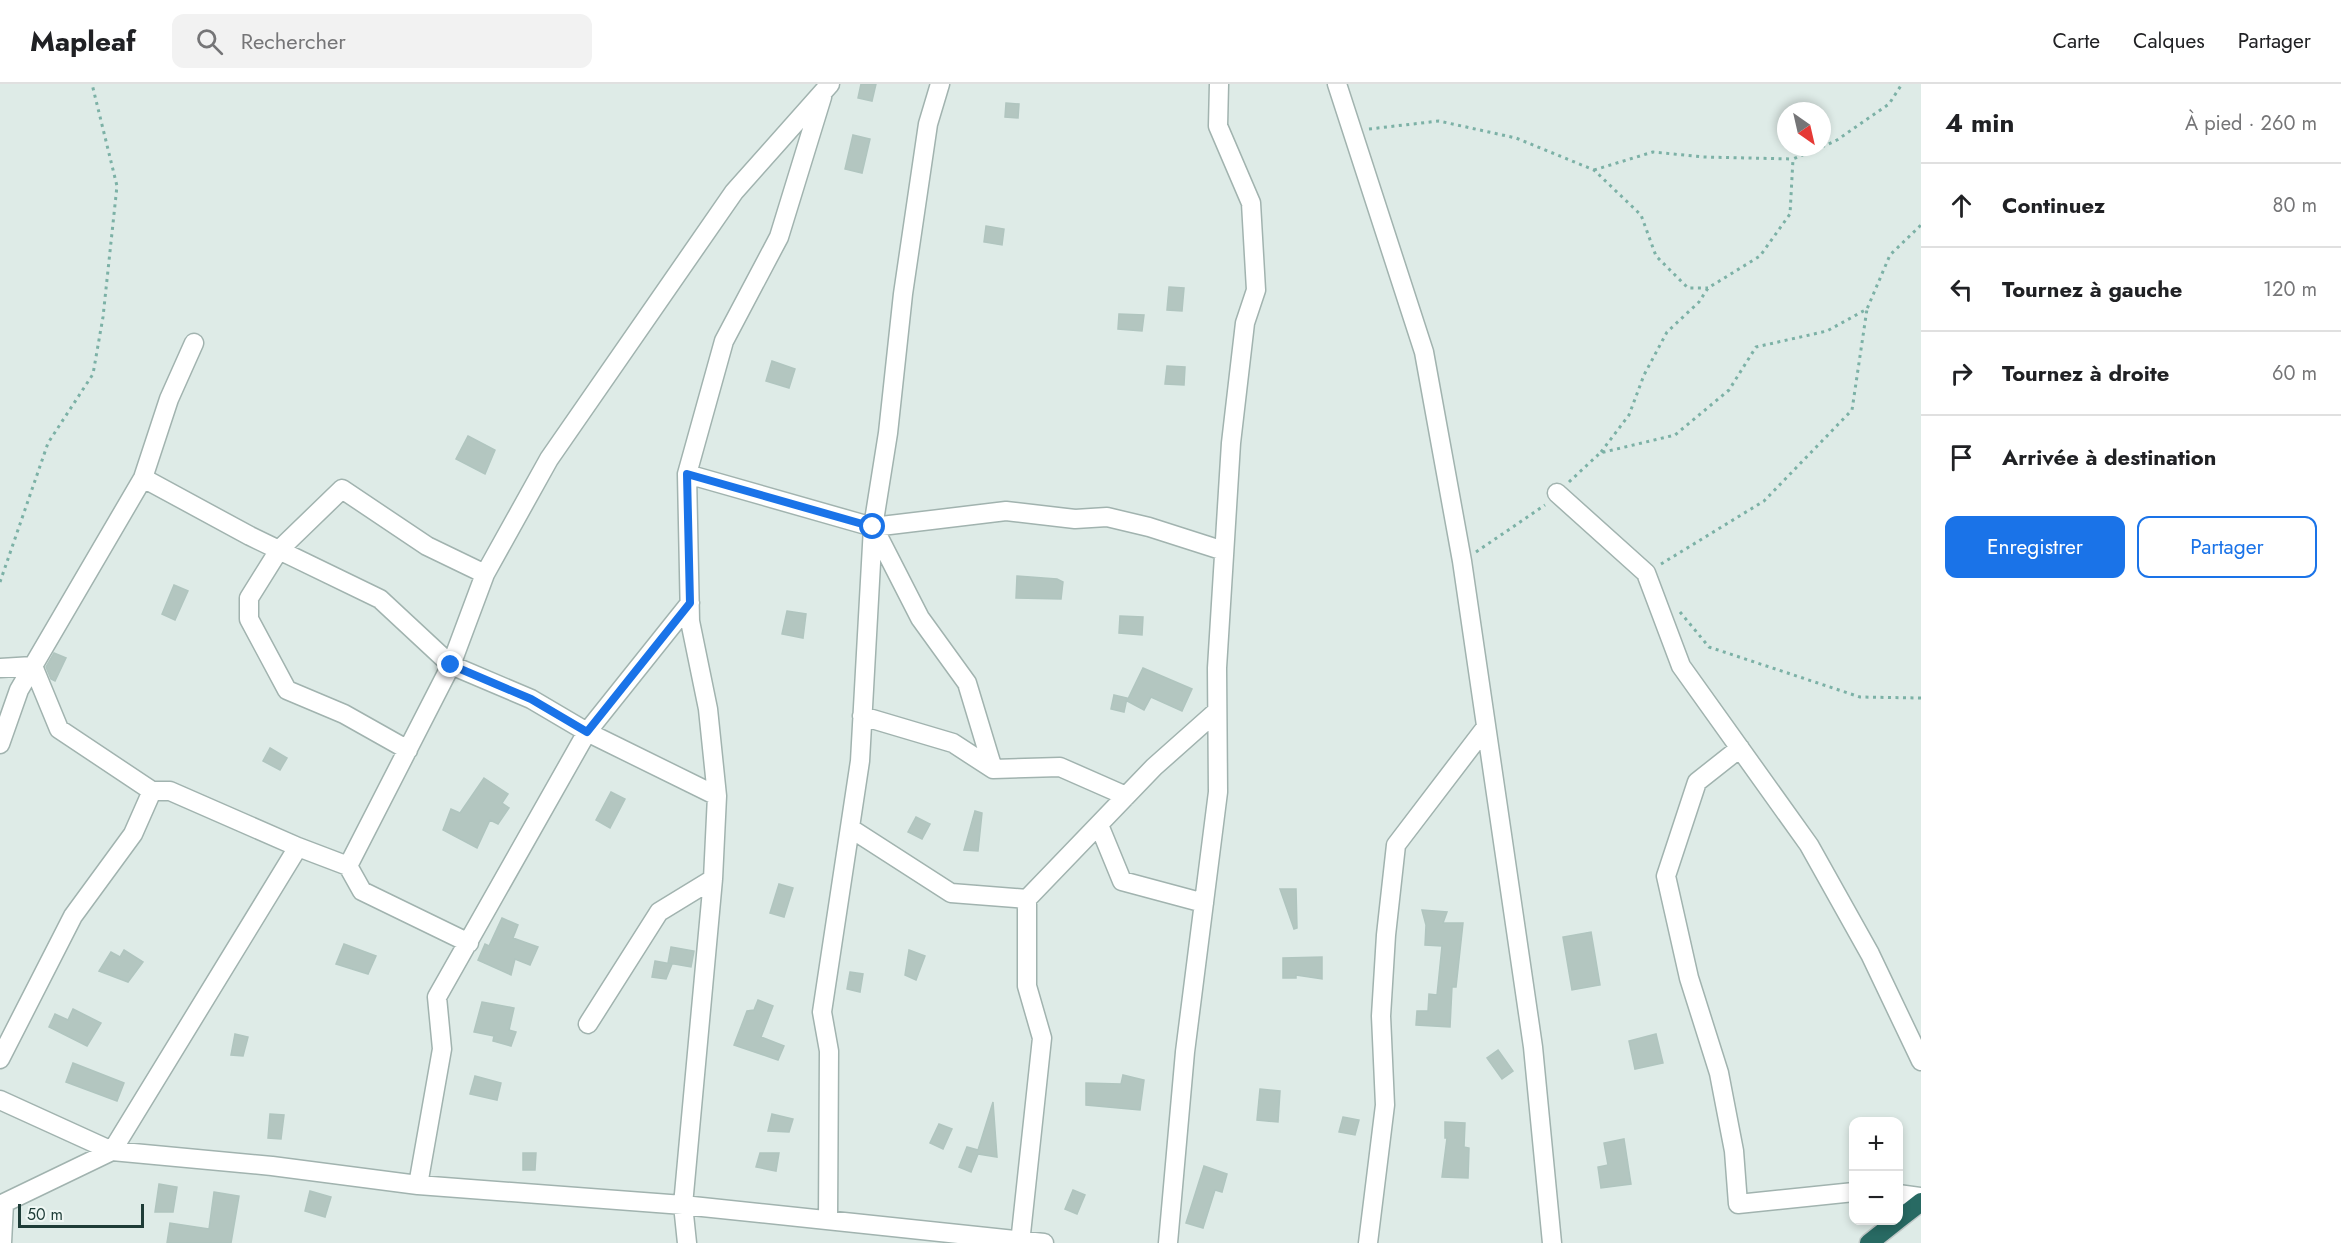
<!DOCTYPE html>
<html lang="fr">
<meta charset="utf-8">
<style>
body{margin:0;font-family:Jost,sans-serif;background:#f2f2f2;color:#202124}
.controls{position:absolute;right:18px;bottom:18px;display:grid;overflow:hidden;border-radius:12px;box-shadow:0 3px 9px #0003}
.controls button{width:54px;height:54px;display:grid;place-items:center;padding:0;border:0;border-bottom:2px solid #e0e0e0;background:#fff;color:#202124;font:30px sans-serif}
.compass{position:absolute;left:1777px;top:18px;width:54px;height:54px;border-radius:50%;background:#fff;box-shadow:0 3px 9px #0003;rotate:146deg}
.scale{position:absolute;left:18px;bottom:15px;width:126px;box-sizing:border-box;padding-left:6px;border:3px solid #1e3c37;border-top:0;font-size:16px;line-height:21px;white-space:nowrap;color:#1e3c37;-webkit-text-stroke:4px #eff7f4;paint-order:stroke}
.stop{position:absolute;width:18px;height:18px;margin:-14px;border:4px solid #1a73e8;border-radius:50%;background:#fff}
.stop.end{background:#1a73e8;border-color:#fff;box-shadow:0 2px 6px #0008}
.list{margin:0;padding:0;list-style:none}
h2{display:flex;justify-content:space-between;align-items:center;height:78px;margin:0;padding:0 24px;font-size:26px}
h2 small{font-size:20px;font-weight:400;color:#757577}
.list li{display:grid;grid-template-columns:39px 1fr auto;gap:18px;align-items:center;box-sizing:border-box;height:84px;padding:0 24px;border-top:2px solid #e0e0e0}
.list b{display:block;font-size:22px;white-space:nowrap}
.list em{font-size:20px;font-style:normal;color:#757577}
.actions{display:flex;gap:12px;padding:18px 24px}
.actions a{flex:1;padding:14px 0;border:2px solid #1a73e8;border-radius:12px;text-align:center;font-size:21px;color:#1a73e8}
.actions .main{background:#1a73e8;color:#fff}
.icon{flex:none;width:33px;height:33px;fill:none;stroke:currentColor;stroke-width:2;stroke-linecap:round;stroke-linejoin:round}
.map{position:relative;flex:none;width:1921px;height:1159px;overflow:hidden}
header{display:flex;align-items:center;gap:36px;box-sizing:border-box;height:84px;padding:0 30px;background:#fff;border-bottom:2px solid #e0e0e0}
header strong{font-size:28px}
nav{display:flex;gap:33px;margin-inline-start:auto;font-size:21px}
.search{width:420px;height:54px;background:#f2f2f2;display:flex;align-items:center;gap:15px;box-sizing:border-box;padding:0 21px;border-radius:12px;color:#757577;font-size:22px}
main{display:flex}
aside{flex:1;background:#fff}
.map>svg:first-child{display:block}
.building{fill:#b3c6c0;stroke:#b0c5bf;stroke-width:1.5}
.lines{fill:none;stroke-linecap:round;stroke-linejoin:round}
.minor-casing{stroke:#a1b3af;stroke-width:21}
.highway-casing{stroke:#c0c8c7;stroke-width:21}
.path{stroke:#7cb1a6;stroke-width:3;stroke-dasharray:3 4.5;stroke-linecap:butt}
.minor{stroke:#fff;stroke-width:18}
.highway{stroke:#286a63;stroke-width:18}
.route{stroke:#1a73e8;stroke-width:8}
</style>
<header>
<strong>Mapleaf</strong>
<div class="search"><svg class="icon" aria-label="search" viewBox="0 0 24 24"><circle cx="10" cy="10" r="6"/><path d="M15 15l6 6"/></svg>Rechercher</div>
<nav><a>Carte</a><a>Calques</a><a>Partager</a></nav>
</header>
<main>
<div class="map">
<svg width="1921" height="1159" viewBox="0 0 1921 1159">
<rect width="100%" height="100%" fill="#deebe7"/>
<path class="building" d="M861 0H876L872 17 858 14Z
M1006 19 1019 20 1018 34 1005 33Z
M853 51 870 55 862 89 845 85Z
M986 142 1004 145 1002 161 984 158Z
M1169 203 1184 204 1182 227 1167 226Z
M1119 230 1144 231 1142 247 1118 245Z
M772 277 795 285 789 304 766 297Z
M1167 282 1185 283 1184 301 1165 300Z
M468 352 495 366 485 390 456 375Z
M1017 492 1057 495 1063 498 1061 515 1016 514Z
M174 501 188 507 175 536 162 530Z
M787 527 806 530 803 554 782 550Z
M1120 532 1143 533 1142 551 1119 549Z
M54 569 66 574 55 597 51 595 46 583Z
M1143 584 1192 605 1182 627 1151 613 1144 626 1127 617Z
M1114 611 1127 614 1124 628 1111 625Z
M270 664 287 674 280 686 263 677Z
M484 694 508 710 502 719 509 724 498 740 490 736 477 764 443 746 451 725 460 729Z
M611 708 625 715 610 744 596 736Z
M975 727 982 729 978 767 964 766Z
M916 733 930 740 922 755 908 748Z
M779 800 793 804 784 833 770 829Z
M1280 805H1296L1297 844 1294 845Z
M1422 826 1447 828 1443 839H1463L1456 903H1452L1450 943 1416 941 1417 927H1428L1429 910 1437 911 1442 862 1425 861 1426 841Z
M502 834 518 841 513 854 538 863 530 881 515 875 511 891 478 876 485 860 489 862Z
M1591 848 1600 901 1572 906 1563 853Z
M344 860 376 872 368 890 336 880Z
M671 863 694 867 691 883 668 879Z
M124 866 143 878 128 898 99 887 111 868 120 873Z
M909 866 925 872 916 896 905 891Z
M1322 873V895L1296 891V894H1283V874Z
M655 877 672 880 666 895 652 893Z
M850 888 863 890 860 908 847 905Z
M758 916 773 922 761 953 784 962 778 976 734 961 747 927 754 926Z
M482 918 514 924 509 946 516 948 511 962 493 957 494 952 474 948Z
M73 925 101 939 87 962 49 943 55 930 68 936Z
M235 950 248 953 243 972 231 971Z
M1656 950 1663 979 1635 985 1629 957Z
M1498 966 1513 987 1502 995 1487 974Z
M73 979 124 999 117 1017 66 998Z
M1123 991 1144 996 1140 1026 1086 1021V999L1121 1000Z
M475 992 501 999 497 1016 470 1010Z
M1260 1005 1280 1007 1278 1038 1257 1036Z
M993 1018 997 1073 978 1070 971 1088 959 1083 967 1063 978 1066Z
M270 1030 284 1031 281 1055 268 1054Z
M772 1030 793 1035 789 1048 768 1047Z
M1343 1033 1359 1036 1355 1051 1339 1048Z
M1445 1038 1465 1039 1464 1063 1469 1064 1468 1094 1442 1093 1447 1054H1445Z
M939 1040 952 1045 943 1065 930 1059Z
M1624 1055 1631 1100 1601 1104 1598 1083 1608 1081 1604 1059Z
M523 1069H536L535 1086H523Z
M760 1069H779L776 1087 756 1083Z
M1204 1082 1227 1090 1222 1108 1215 1106 1203 1144 1186 1139Z
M159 1100 177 1103 173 1128H155Z
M1073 1106 1085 1111 1077 1130 1065 1125Z
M310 1107 331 1113 325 1133 305 1127Z
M214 1108 239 1112 231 1159H167L170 1139 209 1145Z"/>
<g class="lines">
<defs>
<path id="minor" d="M1337 0 1424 268 1462 477 1533 963 1552 1159
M687 390 873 443 1006 427 1075 435 1107 433 1149 443 1224 467
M143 394 250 452 380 515 451 581 531 615 587 648 717 712
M1557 409 1646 489 1681 582 1809 761 1870 870 1921 977
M874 444 920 534 967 599 993 685
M0 584 33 582 59 645 152 707
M862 632 953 659 993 685 1060 683 1126 712
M0 660 19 606 143 394 169 315 194 259
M1740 664 1697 698 1666 792 1689 894 1719 989 1734 1067 1738 1120 1854 1108
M408 666 344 630 287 606 249 535V514L279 466 342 405 427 462 485 490
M1099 741 1122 797 1204 819
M850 744 951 809 1027 815V902L1042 954 1020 1159
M348 782 362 807 469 859
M1027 815 1154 683 1217 627
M588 940 659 828 713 795
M0 975 73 832 133 750 152 707H170L298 763
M0 1016 112 1067 272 1082 418 1101 683 1121 1044 1159
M418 1101 442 965 437 913 587 648 690 519
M1898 1110 1921 1113
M828 1135 829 967 822 928 860 677 873 443 888 349 903 210 928 40 940 0
M2 1159 4 1119 112 1067 298 763 348 782 451 581 485 490 549 375 734 108 830 0
M687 1159 683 1121 713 795 717 712 708 625 690 537 687 390 724 257 779 153 822 13
M1168 1159 1185 968 1218 708 1217 584 1231 359 1245 239 1256 206 1251 119 1218 42 1219 0
M1368 1159 1385 1021 1381 932 1386 851 1396 761 1486 643"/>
<path id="highway" d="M1898 1136 1921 1118
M1869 1159 1898 1136"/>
</defs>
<use href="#minor" class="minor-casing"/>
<use href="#highway" class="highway-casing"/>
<path class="path" d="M1369 45 1439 37 1516 54 1594 86 1641 131 1656 172 1688 204H1708
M1822 63 1837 56 1889 20 1902 0
M1594 86 1653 68 1703 73 1793 75
M1601 368 1629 331 1644 291 1667 248 1699 218 1708 204 1760 172 1790 130 1793 75 1821 63
M1569 398 1600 369 1675 351 1729 306 1756 263 1827 247 1867 225 1890 171 1921 141
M1476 468 1545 421
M1661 480 1764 417 1852 326 1867 225
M0 498 48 359 93 290 103 233 117 102 92 0
M1680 528 1709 563 1860 613 1921 614"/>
<use href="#minor" class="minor"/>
<use href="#highway" class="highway"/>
</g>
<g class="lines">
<path class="route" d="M451 581 531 615 587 648 690 519 687 390 873 443"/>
</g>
</svg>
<div class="controls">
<button>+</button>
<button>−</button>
</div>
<svg class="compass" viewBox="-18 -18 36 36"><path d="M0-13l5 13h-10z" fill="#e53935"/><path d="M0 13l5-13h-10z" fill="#757577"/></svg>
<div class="scale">50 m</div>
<div class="stop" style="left:873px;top:443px"></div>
<div class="stop end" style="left:451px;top:581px"></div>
</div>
<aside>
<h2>4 min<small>À pied · 260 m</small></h2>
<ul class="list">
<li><svg class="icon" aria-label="ahead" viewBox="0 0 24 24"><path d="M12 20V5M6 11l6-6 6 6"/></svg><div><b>Continuez</b></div><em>80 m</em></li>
<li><svg class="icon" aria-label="left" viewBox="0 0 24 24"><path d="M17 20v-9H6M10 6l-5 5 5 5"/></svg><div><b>Tournez à gauche</b></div><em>120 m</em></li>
<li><svg class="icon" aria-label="right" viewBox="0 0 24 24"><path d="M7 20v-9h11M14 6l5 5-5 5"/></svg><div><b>Tournez à droite</b></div><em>60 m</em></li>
<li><svg class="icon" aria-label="arrive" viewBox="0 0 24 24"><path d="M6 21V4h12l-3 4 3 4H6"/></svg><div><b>Arrivée à destination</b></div></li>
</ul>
<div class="actions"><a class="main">Enregistrer</a><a>Partager</a></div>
</aside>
</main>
